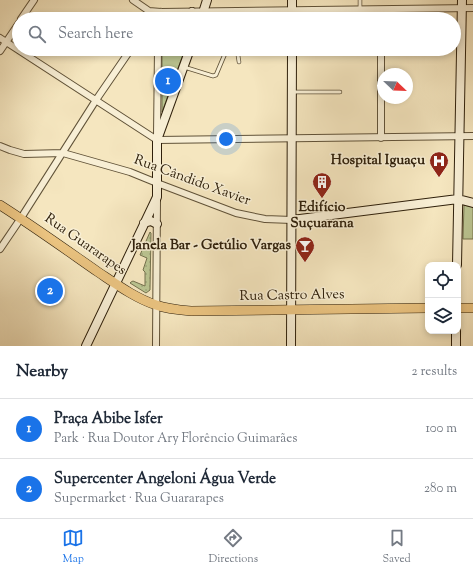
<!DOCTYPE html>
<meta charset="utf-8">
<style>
body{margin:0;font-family:"Sorts Mill Goudy",serif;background:#f2f2f3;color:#1f2937}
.controls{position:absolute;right:12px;bottom:12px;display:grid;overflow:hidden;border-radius:8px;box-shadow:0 2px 6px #0003}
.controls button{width:36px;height:36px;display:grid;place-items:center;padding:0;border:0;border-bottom:1px solid #e0e1e3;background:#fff;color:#1f2937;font:20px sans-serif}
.compass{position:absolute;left:377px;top:68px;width:36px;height:36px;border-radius:50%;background:#fff;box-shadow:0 2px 6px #0003;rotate:113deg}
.you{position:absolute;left:226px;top:139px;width:14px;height:14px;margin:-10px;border:3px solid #fff;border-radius:50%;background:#1a73e8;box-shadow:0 0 0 6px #1a73e833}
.badge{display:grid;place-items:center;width:26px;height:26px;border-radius:50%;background:#1a73e8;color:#fff;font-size:13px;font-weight:700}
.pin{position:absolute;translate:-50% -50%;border:2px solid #fff;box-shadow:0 1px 4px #0006}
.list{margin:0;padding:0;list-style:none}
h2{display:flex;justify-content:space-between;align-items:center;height:52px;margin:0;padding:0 16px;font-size:17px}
h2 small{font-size:13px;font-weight:400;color:#747a83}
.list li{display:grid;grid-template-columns:26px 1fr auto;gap:12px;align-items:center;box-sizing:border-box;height:60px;padding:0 16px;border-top:1px solid #e0e1e3}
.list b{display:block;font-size:15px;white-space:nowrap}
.list p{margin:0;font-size:13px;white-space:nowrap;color:#747a83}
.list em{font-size:13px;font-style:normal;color:#747a83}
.icon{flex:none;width:22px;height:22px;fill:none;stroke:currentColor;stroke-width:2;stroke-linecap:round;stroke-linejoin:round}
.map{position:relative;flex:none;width:473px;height:346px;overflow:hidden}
.search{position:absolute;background:#fff;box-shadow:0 2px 6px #0003;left:12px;right:12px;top:12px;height:44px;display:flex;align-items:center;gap:10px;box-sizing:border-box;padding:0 14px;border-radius:22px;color:#747a83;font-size:15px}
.sheet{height:172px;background:#fff}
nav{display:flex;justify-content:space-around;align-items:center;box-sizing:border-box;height:56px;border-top:1px solid #e0e1e3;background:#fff;font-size:11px;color:#747a83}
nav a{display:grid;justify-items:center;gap:2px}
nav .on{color:#1a73e8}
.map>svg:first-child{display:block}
.grass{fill:url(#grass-dots);stroke:#75724e}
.green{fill:#bbc592;stroke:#75724e}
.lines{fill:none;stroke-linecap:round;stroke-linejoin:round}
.service-casing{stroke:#605238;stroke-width:4.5}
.minor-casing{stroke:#605238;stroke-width:8}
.secondary-casing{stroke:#2f200b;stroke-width:10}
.primary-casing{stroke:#2f200b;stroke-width:10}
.service{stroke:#f8efd5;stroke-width:3}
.minor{stroke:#f8efd5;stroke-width:6}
.secondary{stroke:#f8efd5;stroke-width:8}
.primary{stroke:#eac380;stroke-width:9}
.labels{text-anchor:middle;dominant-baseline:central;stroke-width:3;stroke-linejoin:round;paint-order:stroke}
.poi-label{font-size:14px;font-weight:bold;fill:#2f200b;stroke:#f8efd5;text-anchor:end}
.street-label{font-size:14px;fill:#2f200b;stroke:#f8efd5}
</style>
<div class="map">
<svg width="473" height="346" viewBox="0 0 473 346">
<defs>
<pattern id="grass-dots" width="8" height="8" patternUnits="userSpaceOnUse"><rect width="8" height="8" fill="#bbc592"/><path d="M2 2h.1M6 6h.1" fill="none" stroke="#a1a97d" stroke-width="1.8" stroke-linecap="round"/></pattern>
</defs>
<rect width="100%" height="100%" fill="#f5e6bf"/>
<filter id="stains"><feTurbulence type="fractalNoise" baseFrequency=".005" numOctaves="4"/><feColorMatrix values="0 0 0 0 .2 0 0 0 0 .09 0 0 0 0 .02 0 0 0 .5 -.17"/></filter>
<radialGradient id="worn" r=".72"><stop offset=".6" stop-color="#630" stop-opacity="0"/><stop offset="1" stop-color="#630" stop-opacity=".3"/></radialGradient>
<path class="grass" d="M322 206 323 210 301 212V208Z
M150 232 151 233 150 290 146 293 130 283 131 282 133 281 145 286V272L143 270 147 258 140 255Z"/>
<path class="green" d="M162 49H185L162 112Z
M464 205 473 207V239H463Z"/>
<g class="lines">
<defs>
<path id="service" d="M360 10V0
M237 49 239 62
M184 67 213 76 216 75 227 49
M294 92H340"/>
<path id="minor" d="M133 0 149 11 161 12 473 8
M21 19 34 0
M153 19 161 12
M381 19V10
M0 38 157 140
M0 51 19 23
M157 135 158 49
M381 138V49
M157 140 473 136
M0 146 10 150 24 154 63 153 130 172 157 183 236 213 265 219 292 220
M0 249 21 218 96 100 131 49
M156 346 157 200"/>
<path id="secondary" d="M192 12 195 15 197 19
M201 19 207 0
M292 19V0
M292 220 458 199 473 203
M144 223 151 221 157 224
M457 265 462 0
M86 346 157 197V140L190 49
M291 346 292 49
M456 346V331"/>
<path id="primary" d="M0 205C33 226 65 249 98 272 116 284 135 298 156 305 167 309 179 310 191 311L428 308
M458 308H473"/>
</defs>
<use href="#service" class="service-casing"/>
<use href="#minor" class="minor-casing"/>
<use href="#secondary" class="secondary-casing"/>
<use href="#primary" class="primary-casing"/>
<use href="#service" class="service"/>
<use href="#minor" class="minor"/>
<use href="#secondary" class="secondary"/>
<use href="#primary" class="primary"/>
</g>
<defs>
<symbol id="hospital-pin" viewBox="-11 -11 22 30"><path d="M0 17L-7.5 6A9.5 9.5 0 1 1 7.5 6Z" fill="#8f2418" stroke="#f8efd5"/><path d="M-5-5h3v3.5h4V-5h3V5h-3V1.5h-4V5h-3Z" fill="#fff"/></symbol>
<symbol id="building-pin" viewBox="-11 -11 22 30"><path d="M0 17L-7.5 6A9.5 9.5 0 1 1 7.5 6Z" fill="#8f2418" stroke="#f8efd5"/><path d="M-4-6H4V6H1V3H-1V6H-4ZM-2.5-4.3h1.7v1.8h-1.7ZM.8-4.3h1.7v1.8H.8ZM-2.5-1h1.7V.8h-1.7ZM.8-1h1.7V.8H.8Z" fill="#fff"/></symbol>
<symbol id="bar-pin" viewBox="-11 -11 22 30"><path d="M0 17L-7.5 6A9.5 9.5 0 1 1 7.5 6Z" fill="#8f2418" stroke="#f8efd5"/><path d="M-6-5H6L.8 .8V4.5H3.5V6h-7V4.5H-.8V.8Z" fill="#fff"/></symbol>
</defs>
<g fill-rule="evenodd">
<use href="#hospital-pin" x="428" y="150" width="22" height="30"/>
<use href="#building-pin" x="311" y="171" width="22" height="30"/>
<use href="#bar-pin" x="294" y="235" width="22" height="30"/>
</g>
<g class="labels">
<g class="poi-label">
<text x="425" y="161">Hospital Iguaçu</text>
<text x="322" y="208" text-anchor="middle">Edifício<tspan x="322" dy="16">Suçuarana</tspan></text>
<text x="291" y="246">Janela Bar - Getúlio Vargas</text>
</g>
<g class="street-label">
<text transform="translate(192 181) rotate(20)">Rua Cândido Xavier</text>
<text transform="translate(85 245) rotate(35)">Rua Guararapes</text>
<text transform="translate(292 296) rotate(-1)">Rua Castro Alves</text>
</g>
</g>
<rect width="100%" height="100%" filter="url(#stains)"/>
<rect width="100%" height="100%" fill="url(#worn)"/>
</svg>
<div class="controls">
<button><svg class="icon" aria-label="locate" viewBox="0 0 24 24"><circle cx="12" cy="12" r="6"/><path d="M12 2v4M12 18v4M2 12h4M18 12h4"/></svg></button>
<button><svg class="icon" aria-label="layers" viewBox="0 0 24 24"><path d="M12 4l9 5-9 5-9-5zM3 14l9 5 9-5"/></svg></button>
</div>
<svg class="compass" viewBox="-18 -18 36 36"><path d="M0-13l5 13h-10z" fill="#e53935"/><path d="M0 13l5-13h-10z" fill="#747a83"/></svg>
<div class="you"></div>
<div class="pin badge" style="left:168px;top:81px">1</div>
<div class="pin badge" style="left:50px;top:291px">2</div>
<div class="search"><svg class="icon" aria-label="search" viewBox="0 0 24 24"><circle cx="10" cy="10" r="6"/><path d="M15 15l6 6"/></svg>Search here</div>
</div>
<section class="sheet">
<h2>Nearby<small>2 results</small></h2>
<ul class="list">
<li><span class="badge">1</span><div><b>Praça Abibe Isfer</b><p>Park · Rua Doutor Ary Florêncio Guimarães</p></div><em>100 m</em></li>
<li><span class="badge">2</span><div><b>Supercenter Angeloni Água Verde</b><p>Supermarket · Rua Guararapes</p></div><em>280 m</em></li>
</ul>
</section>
<nav>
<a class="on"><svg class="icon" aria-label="map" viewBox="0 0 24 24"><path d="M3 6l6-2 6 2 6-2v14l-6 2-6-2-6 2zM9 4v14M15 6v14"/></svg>Map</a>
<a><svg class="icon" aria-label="directions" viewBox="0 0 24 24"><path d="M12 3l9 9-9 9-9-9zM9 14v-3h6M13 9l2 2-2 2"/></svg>Directions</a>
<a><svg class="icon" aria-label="saved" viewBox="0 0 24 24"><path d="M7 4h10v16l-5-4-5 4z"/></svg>Saved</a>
</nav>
